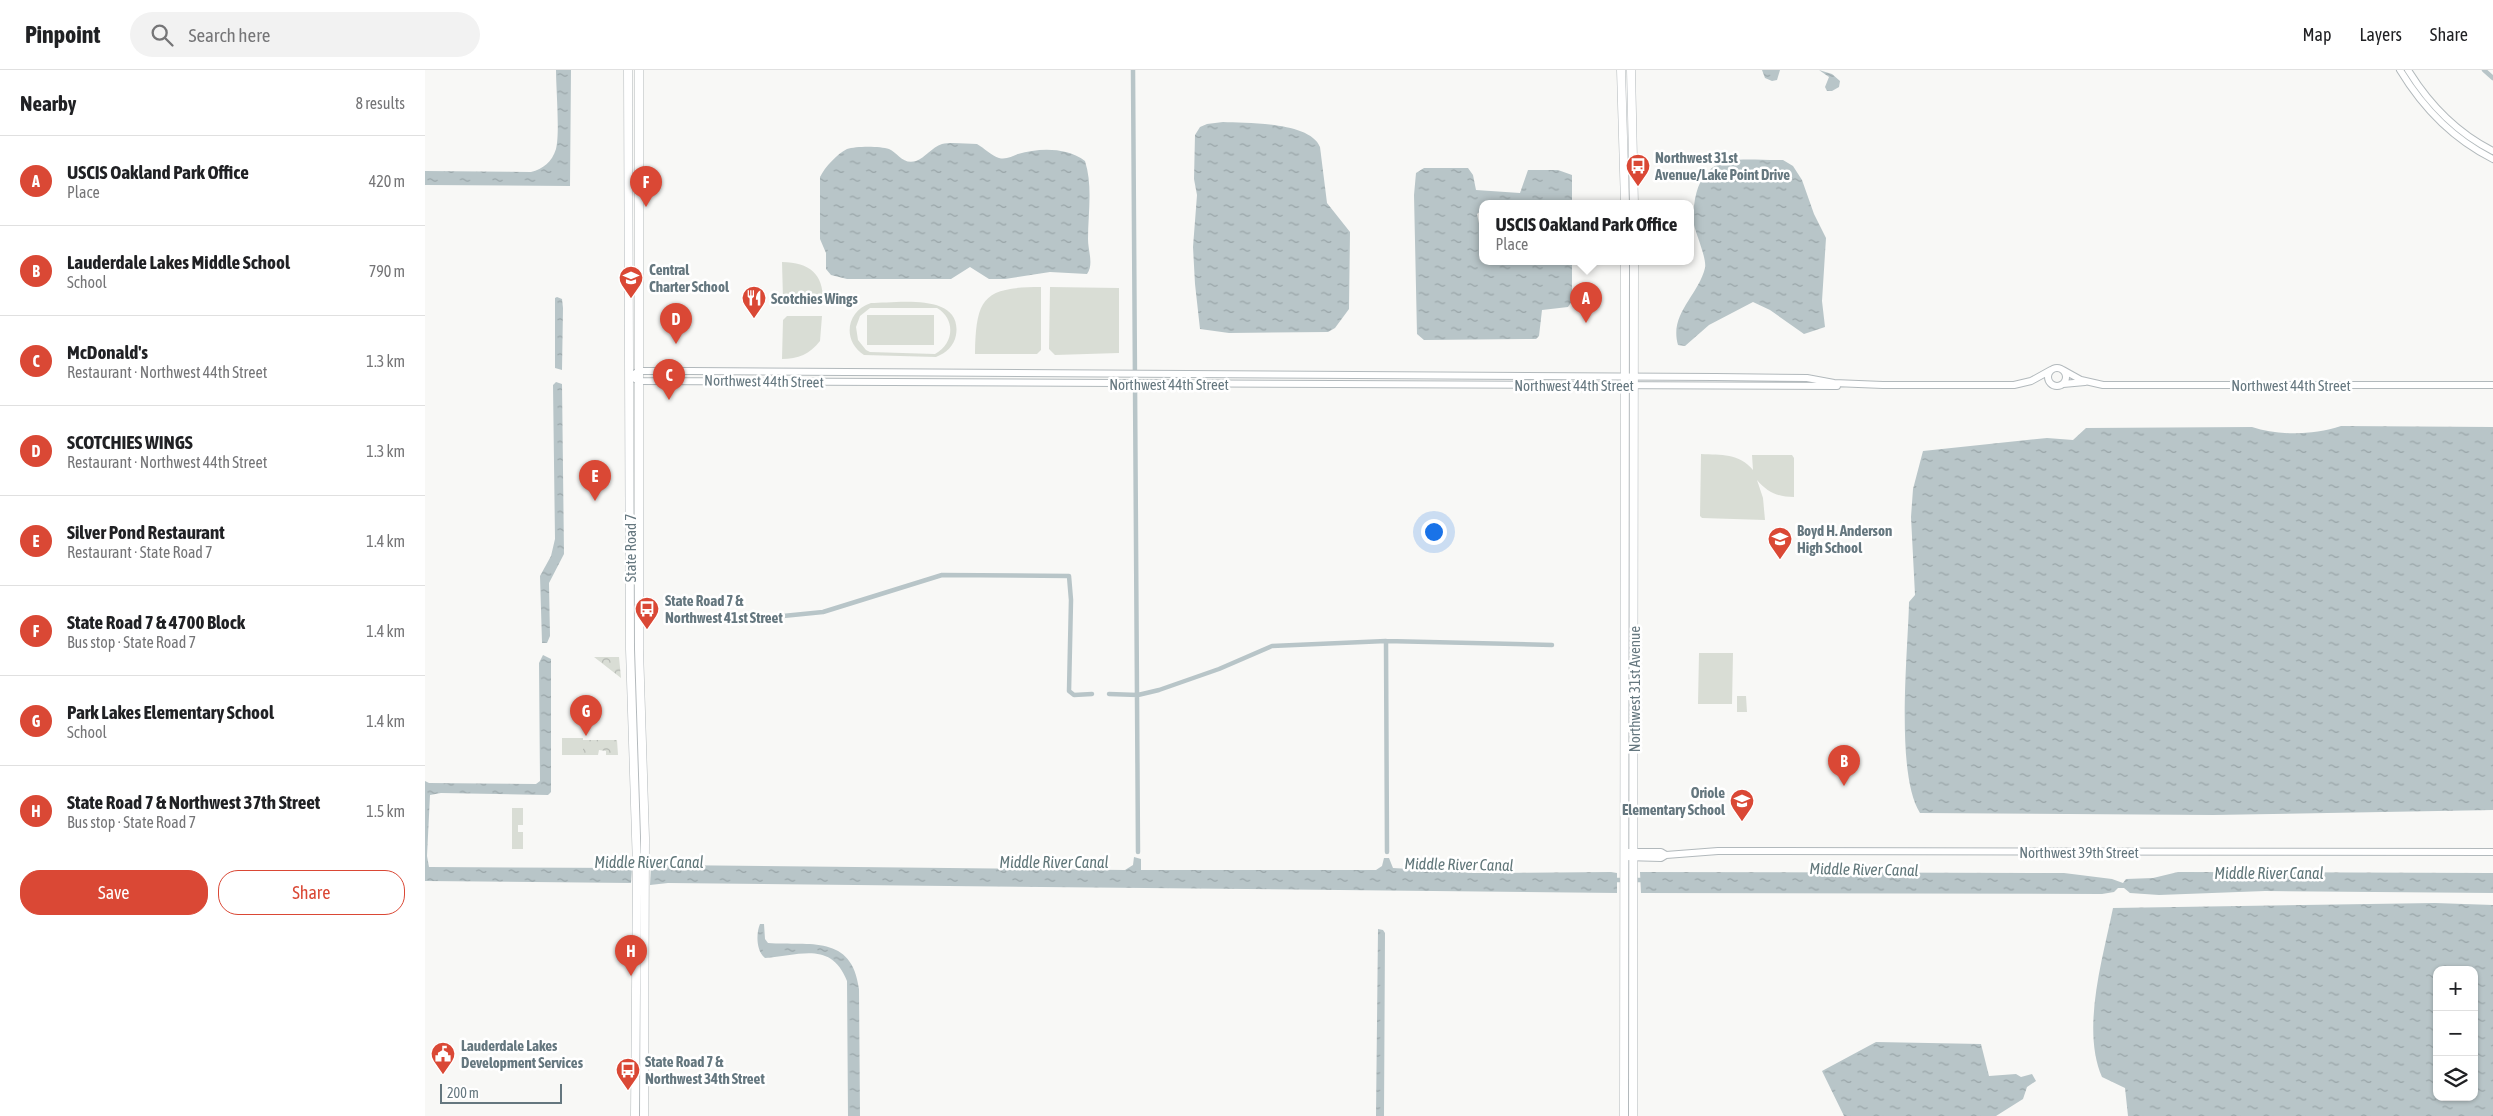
<!DOCTYPE html>
<meta charset="utf-8">
<style>
body{margin:0;font-family:"Asap Condensed",sans-serif;background:#f2f2f2;color:#202124}
.controls{position:absolute;right:15px;bottom:15px;display:grid;overflow:hidden;border-radius:10px;box-shadow:0 1px 4px #0004}
.controls button{width:45px;height:45px;display:grid;place-items:center;padding:0;border:0;border-bottom:1px solid #e0e0e0;background:#fff;color:#202124;font:25px sans-serif}
.scale{position:absolute;left:15px;bottom:12px;width:122px;box-sizing:border-box;padding-left:5px;border:2px solid #65777f;border-top:0;font-size:14px;line-height:18px;white-space:nowrap;color:#65777f;-webkit-text-stroke:4px #fff;paint-order:stroke}
.you{position:absolute;left:1008px;top:461px;width:18px;height:18px;margin:-12px;border:4px solid #fff;border-radius:50%;background:#1a73e8;box-shadow:0 0 0 8px #1a73e833}
.badge{display:grid;place-items:center;width:32px;height:32px;border-radius:50%;background:#da4835;color:#fff;font-size:16px;font-weight:700}
.pin{position:absolute;translate:-50% -41px;filter:drop-shadow(0 1px 2px #0008)}
.pin::after{content:'';position:absolute;top:26px;width:18px;height:15px;background:inherit;clip-path:polygon(0 0,100% 0,50% 100%)}
.popup{position:absolute;left:1054px;top:130px;width:215px;height:65px;box-sizing:border-box;display:grid;place-content:center;border-radius:10px;background:#fff;filter:drop-shadow(0 1px 4px #0005);font-size:16px;white-space:nowrap;color:#757577}
.popup b{font-size:19px;color:#202124}
.popup::after{content:'';position:absolute;left:50%;top:100%;margin-left:-10px;border:10px solid transparent;border-top-color:#fff}
.list{margin:0;padding:0;list-style:none}
h2{display:flex;justify-content:space-between;align-items:center;height:65px;margin:0;padding:0 20px;font-size:21px}
h2 small{font-size:16px;font-weight:400;color:#757577}
.list li{display:grid;grid-template-columns:32px 1fr auto;gap:15px;align-items:center;box-sizing:border-box;height:90px;padding:0 20px;border-top:1px solid #e0e0e0}
.list b{display:block;font-size:19px;white-space:nowrap}
.list p{margin:0;font-size:16px;white-space:nowrap;color:#757577}
.list em{font-size:16px;font-style:normal;color:#757577}
.actions{display:flex;gap:10px;padding:15px 20px}
.actions a{flex:1;padding:11px 0;border:1px solid #da4835;border-radius:20px;text-align:center;font-size:18px;color:#da4835}
.actions .main{background:#da4835;color:#fff}
.icon{flex:none;width:28px;height:28px;fill:none;stroke:currentColor;stroke-width:2;stroke-linecap:round;stroke-linejoin:round}
.map{position:relative;flex:none;width:2068px;height:1046px;overflow:hidden}
header{display:flex;align-items:center;gap:30px;box-sizing:border-box;height:70px;padding:0 25px;background:#fff;border-bottom:1px solid #e0e0e0}
header strong{font-size:24px}
nav{display:flex;gap:28px;margin-inline-start:auto;font-size:18px}
.search{width:350px;height:45px;background:#f2f2f2;display:flex;align-items:center;gap:12px;box-sizing:border-box;padding:0 18px;border-radius:28px;color:#757577;font-size:19px}
main{display:flex}
aside{flex:1;background:#fff}
.map>svg:first-child{display:block}
.grass{fill:#d9ddd5;fill-rule:evenodd}
.forest{fill:url(#forest-crowns)}
.water{fill:url(#water-ripples);fill-rule:evenodd}
.lines{fill:none;stroke-linecap:round;stroke-linejoin:round}
.canal{stroke:#b8c5c8;stroke-width:4.5}
.secondary-casing{stroke:#b2b9bc;stroke-width:8}
.primary-casing{stroke:#b3b9bc;stroke-width:9}
.secondary{stroke:#fff;stroke-width:6}
.primary{stroke:#fff;stroke-width:8}
.labels{text-anchor:middle;dominant-baseline:central;stroke-width:5;stroke-linejoin:round;paint-order:stroke}
.poi-label{font-size:15px;font-weight:bold;fill:#65777f;stroke:#fff;text-anchor:start}
.street-label{font-size:15px;fill:#65777f;stroke:#fff}
.water-label{font-size:16px;font-style:italic;fill:#607679;stroke:#fff}
</style>
<header>
<strong>Pinpoint</strong>
<div class="search"><svg class="icon" aria-label="search" viewBox="0 0 24 24"><circle cx="10" cy="10" r="6"/><path d="M15 15l6 6"/></svg>Search here</div>
<nav><a>Map</a><a>Layers</a><a>Share</a></nav>
</header>
<main>
<aside>
<h2>Nearby<small>8 results</small></h2>
<ul class="list">
<li><span class="badge">A</span><div><b>USCIS Oakland Park Office</b><p>Place</p></div><em>420 m</em></li>
<li><span class="badge">B</span><div><b>Lauderdale Lakes Middle School</b><p>School</p></div><em>790 m</em></li>
<li><span class="badge">C</span><div><b>McDonald's</b><p>Restaurant · Northwest 44th Street</p></div><em>1.3 km</em></li>
<li><span class="badge">D</span><div><b>SCOTCHIES WINGS</b><p>Restaurant · Northwest 44th Street</p></div><em>1.3 km</em></li>
<li><span class="badge">E</span><div><b>Silver Pond Restaurant</b><p>Restaurant · State Road 7</p></div><em>1.4 km</em></li>
<li><span class="badge">F</span><div><b>State Road 7 &amp; 4700 Block</b><p>Bus stop · State Road 7</p></div><em>1.4 km</em></li>
<li><span class="badge">G</span><div><b>Park Lakes Elementary School</b><p>School</p></div><em>1.4 km</em></li>
<li><span class="badge">H</span><div><b>State Road 7 &amp; Northwest 37th Street</b><p>Bus stop · State Road 7</p></div><em>1.5 km</em></li>
</ul>
<div class="actions"><a class="main">Save</a><a>Share</a></div>
</aside>
<div class="map">
<svg width="2068" height="1046" viewBox="0 0 2068 1046">
<defs>
<pattern id="forest-crowns" width="20" height="18" patternUnits="userSpaceOnUse" patternTransform="scale(1.25)"><rect width="20" height="18" fill="#d9ddd5"/><path d="M2 6a3 3 0 1 1 6 0M12 15a3 3 0 1 1 6 0" fill="none" stroke="#b4b8b2"/></pattern>
<pattern id="water-ripples" width="26" height="14" patternUnits="userSpaceOnUse" patternTransform="scale(1.25)"><rect width="26" height="14" fill="#b8c5c8"/><path d="M2 4q2-2 4 0t4 0M15 11q2-2 4 0t4 0" fill="none" stroke="#99a5a8"/></pattern>
</defs>
<rect width="100%" height="100%" fill="#f8f8f6"/>
<path class="grass" d="M357 192C386 193 399 204 398 234H362L358 229Z
M616 217V280L612 284H550C551 228 558 217 616 217Z
M625 217 694 218V283L630 285 624 279Z
M446 233C471 233 538 222 531 265 529 276 521 283 511 287L439 285C417 271 421 241 446 233ZM445 238H512C531 249 529 274 510 284L445 282 441 280 433 270 431 257 435 246Z
M442 245H509V275H442Z
M362 246H397L395 271C385 284 373 289 357 289L358 250Z
M1276 384C1296 385 1314 383 1328 400L1327 385H1367L1369 388V427C1353 427 1342 422 1332 410L1338 428 1340 450 1277 448 1275 446Z
M1274 583H1308L1307 634H1273Z
M1312 626H1321L1322 642H1312Z
M137 668H158V685H137Z
M87 738H98V755H93V762H98V779H87Z"/>
<path class="forest" d="M169 587H194L196 608Z
M158 670H192L193 685H181V681L174 680 173 685H158Z"/>
<path class="water" d="M131 0H146L145 116 0 115V101L106 102C118 99 127 92 131 79 135 64 131 18 131 0Z
M1337 0H1355L1352 10 1347 11 1340 8Z
M1394 0 1407 4 1415 11 1414 17 1407 21H1402L1400 17 1404 7Z
M798 52C822 53 885 52 895 77L902 133 925 162 924 239 910 258 903 262 804 263 775 259 770 214 768 177 772 125 769 109 770 65 775 57 782 54Z
M552 74C559 78 567 86 574 88 581 90 587 86 593 84 614 78 641 77 660 91 668 116 663 144 663 169 663 181 669 194 662 204L625 202 580 209H564L545 197 526 209H422L406 205 401 199V183L395 169V107C400 97 412 84 422 79 431 76 455 76 464 79 473 83 478 95 491 91 500 88 507 77 517 74 527 72 541 74 552 74Z
M1358 90 1368 96 1377 110 1389 144 1401 168 1397 231 1400 257 1379 264 1345 240 1328 232 1284 255 1260 276 1253 275C1244 244 1273 226 1280 198 1282 189 1271 164 1269 155 1266 145 1269 138 1270 129 1280 79 1318 91 1358 90Z
M999 98H1043L1048 105 1051 120 1095 123 1103 100H1133L1147 105V134H1057V140L1052 144 1057 167V192H1147V231L1143 237 1117 240 1114 266 1111 269 999 270 992 264 989 125 991 103Z
M132 227 137 229 138 238 137 300 130 298V228Z
M131 312 137 314 139 484 124 513 125 566 122 573H117L115 506 126 486 130 469 128 315Z
M1916 356 2068 357V740L1788 745 1495 743C1470 703 1483 583 1484 532L1490 525 1486 447 1488 419 1498 381 1622 368 1648 370 1661 358 1827 357C1854 366 1888 365 1916 356Z
M118 585 126 589V722L123 725 16 723 5 725 2 786 4 797 207 798 206 813 0 811V711L4 713 111 714 115 711 114 593Z
M709 787 716 789V800H951L957 796 959 788H964L968 798 1050 803 1186 802 1192 803V823L243 813 225 815 226 796 242 795 700 800 708 795Z
M1215 802 1639 803 1687 809 1698 813 1701 809 1728 808 1753 802 2064 803H2068V823L1840 821 1734 825 1705 823 1699 818H1693L1689 822 1677 824 1216 823Z
M2010 833 2068 835V1046H1703L1700 1018 1677 1007C1656 959 1678 888 1688 838ZM2012 900H2049V1027H2012Z
M335 854H339L340 869 343 873C385 876 427 864 434 919L435 1046H423L422 911C406 870 374 886 340 888 331 881 331 863 335 854Z
M953 859 958 860 960 863 959 1046H951Z
M1451 972 1556 974 1564 1006 1591 1004 1596 1007 1607 1004 1611 1011 1602 1017 1598 1029 1571 1046H1419L1397 1001Z"/>
<g class="lines">
<path class="canal" d="M708 0 713 782
M2059 0 2068 8
M358 546 398 542 517 505 644 506 646 530 644 621 649 625 667 624
M961 571 1127 575
M684 624 713 625 734 620 794 599 847 576 961 571 962 782
M1186 810H1218"/>
<defs>
<path id="secondary" d="M1975 0C1998 38 2028 69 2068 89
M1983 0C2004 34 2032 63 2068 81
M1623 307a9 9 0 1 1 18 0a9 9 0 1 1-18 0Z
M1638 300 1656 310 1678 315H2068
M205 306 214 301H265L1290 307 1382 308 1409 313 1458 315H1589L1606 311 1626 300
M210 309 214 311 1412 316
M1638 314 1660 312
M1200 782H1236L1241 785 1293 781 2068 782
M1200 787 1236 788 1241 785"/>
<path id="primary" d="M203 0 205 579 212 797 210 1046
M214 0V579L220 768 219 1046
M1196 0 1200 134
M1206 0 1209 134
M1199 1046 1200 192
M1208 1046 1209 192"/>
</defs>
<use href="#secondary" class="secondary-casing"/>
<use href="#primary" class="primary-casing"/>
<use href="#secondary" class="secondary"/>
<use href="#primary" class="primary"/>
</g>
<defs>
<symbol id="bus-pin" viewBox="-11 -11 22 30"><path d="M0 17L-7.5 6A9.5 9.5 0 1 1 7.5 6Z" fill="#da4835" stroke="#fff"/><path d="M-5-6H5V4H4V6H2V4H-2V6H-4V4H-5ZM-3.5-4V0h7V-4ZM-3.5 1.2v1.5H-2V1.2ZM2 1.2v1.5H3.5V1.2Z" fill="#fff"/></symbol>
<symbol id="school-pin" viewBox="-11 -11 22 30"><path d="M0 17L-7.5 6A9.5 9.5 0 1 1 7.5 6Z" fill="#da4835" stroke="#fff"/><path d="M0-5L7-2L0 1L-7-2ZM-4 1L0 2.5L4 1V4Q0 6-4 4Z" fill="#fff"/></symbol>
<symbol id="restaurant-pin" viewBox="-11 -11 22 30"><path d="M0 17L-7.5 6A9.5 9.5 0 1 1 7.5 6Z" fill="#da4835" stroke="#fff"/><path d="M-5-6h1v4h1v-4h1v4h1v-4h1v5L-1.5 .5V6h-2V.5L-5-1ZM5-6V6H3V1.5H1.5Q1.5-4 5-6Z" fill="#fff"/></symbol>
<symbol id="civic-pin" viewBox="-11 -11 22 30"><path d="M0 17L-7.5 6A9.5 9.5 0 1 1 7.5 6Z" fill="#da4835" stroke="#fff"/><path d="M-.6-6.5H3V-4.5H.6V-3L4-1V1h2V6H-6V1h2V-1L-.6-3ZM-1.2 2.5V6h2.4V2.5Z" fill="#fff"/></symbol>
</defs>
<g fill-rule="evenodd">
<use href="#bus-pin" x="1199" y="82" width="28" height="38"/>
<use href="#school-pin" x="192" y="194" width="28" height="38"/>
<use href="#restaurant-pin" x="315" y="214" width="28" height="38"/>
<use href="#school-pin" x="1341" y="455" width="28" height="38"/>
<use href="#bus-pin" x="208" y="525" width="28" height="38"/>
<use href="#school-pin" x="1303" y="717" width="28" height="38"/>
<use href="#civic-pin" x="4" y="970" width="28" height="38"/>
<use href="#bus-pin" x="189" y="986" width="28" height="38"/>
</g>
<g class="labels">
<g class="poi-label">
<text x="1230" y="87">Northwest 31st<tspan x="1230" dy="17">Avenue/Lake Point Drive</tspan></text>
<text x="224" y="199">Central<tspan x="224" dy="17">Charter School</tspan></text>
<text x="346" y="228">Scotchies Wings</text>
<text x="1372" y="460">Boyd H. Anderson<tspan x="1372" dy="17">High School</tspan></text>
<text x="240" y="530">State Road 7 &amp;<tspan x="240" dy="17">Northwest 41st Street</tspan></text>
<text x="1300" y="722" text-anchor="end">Oriole<tspan x="1300" dy="17">Elementary School</tspan></text>
<text x="36" y="975">Lauderdale Lakes<tspan x="36" dy="17">Development Services</tspan></text>
<text x="220" y="991">State Road 7 &amp;<tspan x="220" dy="17">Northwest 34th Street</tspan></text>
</g>
<g class="street-label">
<text transform="translate(339 311) rotate(1)">Northwest 44th Street</text>
<text x="744" y="314">Northwest 44th Street</text>
<text x="1149" y="315">Northwest 44th Street</text>
<text x="1866" y="315">Northwest 44th Street</text>
<text transform="translate(205 478) rotate(-90)">State Road 7</text>
<text transform="translate(1209 619) rotate(-90)">Northwest 31st Avenue</text>
<text x="1654" y="782">Northwest 39th Street</text>
</g>
<g class="water-label">
<text x="224" y="792">Middle River Canal</text>
<text x="629" y="792">Middle River Canal</text>
<text transform="translate(1034 794) rotate(1)">Middle River Canal</text>
<text transform="translate(1439 799) rotate(1)">Middle River Canal</text>
<text x="1844" y="803">Middle River Canal</text>
</g>
</g>
</svg>
<div class="controls">
<button>+</button>
<button>−</button>
<button><svg class="icon" aria-label="layers" viewBox="0 0 24 24"><path d="M12 4l9 5-9 5-9-5zM3 14l9 5 9-5"/></svg></button>
</div>
<div class="scale">200 m</div>
<div class="you"></div>
<div class="pin badge" style="left:1161px;top:253px">A</div>
<div class="popup"><b>USCIS Oakland Park Office</b>Place</div>
<div class="pin badge" style="left:1419px;top:716px">B</div>
<div class="pin badge" style="left:244px;top:330px">C</div>
<div class="pin badge" style="left:251px;top:274px">D</div>
<div class="pin badge" style="left:170px;top:431px">E</div>
<div class="pin badge" style="left:221px;top:137px">F</div>
<div class="pin badge" style="left:161px;top:666px">G</div>
<div class="pin badge" style="left:206px;top:906px">H</div>
</div>
</main>
